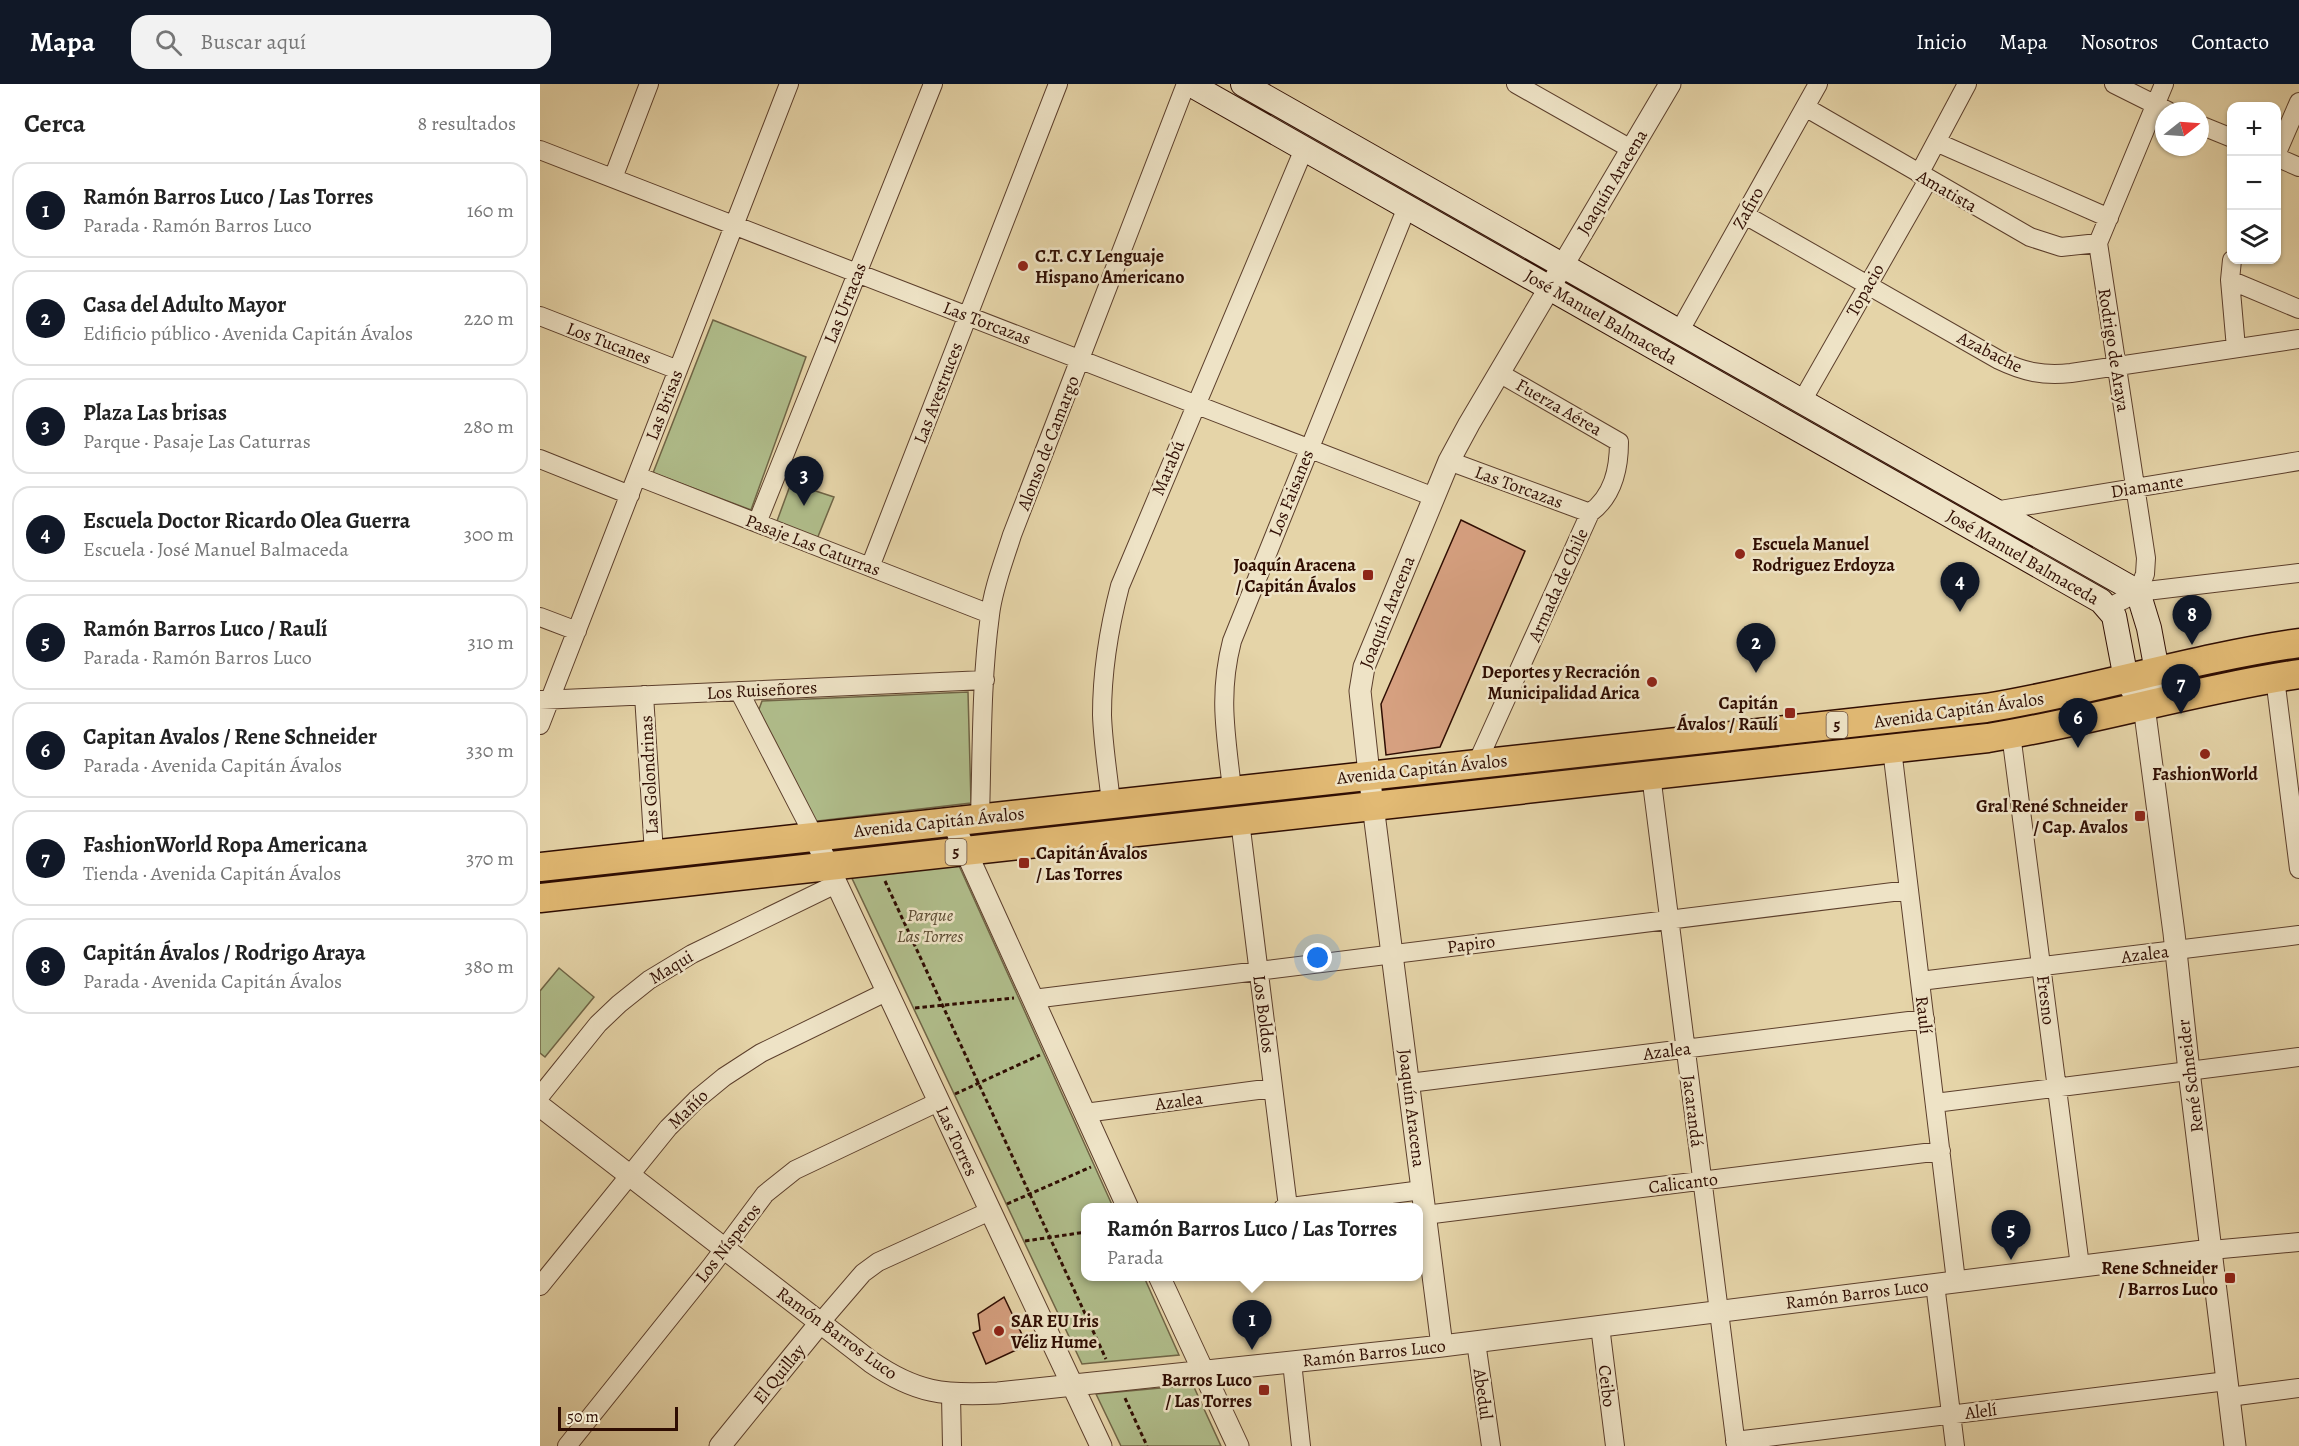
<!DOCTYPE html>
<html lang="es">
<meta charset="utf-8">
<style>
body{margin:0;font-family:Alegreya,serif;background:#f2f2f2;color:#222}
.controls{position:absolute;right:18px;top:18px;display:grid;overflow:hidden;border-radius:12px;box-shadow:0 2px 4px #0004}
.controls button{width:54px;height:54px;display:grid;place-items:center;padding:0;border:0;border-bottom:2px solid #e0e0e0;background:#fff;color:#222;font:30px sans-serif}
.compass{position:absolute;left:1615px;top:18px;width:54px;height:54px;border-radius:50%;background:#fff;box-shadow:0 2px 4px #0004;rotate:73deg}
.scale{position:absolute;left:18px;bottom:15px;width:120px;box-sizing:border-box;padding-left:6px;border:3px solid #2f0d02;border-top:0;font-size:16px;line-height:21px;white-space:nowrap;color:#2f0d02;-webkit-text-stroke:4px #eee3c6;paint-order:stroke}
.you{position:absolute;left:778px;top:874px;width:21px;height:21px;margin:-15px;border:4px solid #fff;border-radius:50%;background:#1a73e8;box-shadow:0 0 0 9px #1a73e833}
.badge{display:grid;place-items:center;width:39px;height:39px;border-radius:50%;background:#111827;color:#fff;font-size:20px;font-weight:700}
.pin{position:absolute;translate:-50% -50px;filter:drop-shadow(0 2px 3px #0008)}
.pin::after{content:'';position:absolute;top:32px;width:21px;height:18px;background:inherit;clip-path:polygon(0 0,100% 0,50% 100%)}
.popup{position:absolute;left:541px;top:1119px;width:342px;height:78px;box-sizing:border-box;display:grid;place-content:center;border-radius:12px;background:#fff;filter:drop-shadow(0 2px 4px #0005);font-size:20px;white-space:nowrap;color:#767676}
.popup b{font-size:22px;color:#222}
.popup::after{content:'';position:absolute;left:50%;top:100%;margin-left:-12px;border:12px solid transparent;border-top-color:#fff}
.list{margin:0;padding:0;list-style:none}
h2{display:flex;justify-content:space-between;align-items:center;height:78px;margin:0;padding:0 24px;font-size:26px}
h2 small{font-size:20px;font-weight:400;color:#767676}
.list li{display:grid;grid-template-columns:39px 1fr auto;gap:18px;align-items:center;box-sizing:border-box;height:96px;margin:0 12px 12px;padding:0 12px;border:2px solid #e0e0e0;border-radius:18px}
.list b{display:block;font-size:22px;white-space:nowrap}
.list p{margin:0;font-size:20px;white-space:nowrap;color:#767676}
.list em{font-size:20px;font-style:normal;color:#767676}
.icon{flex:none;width:33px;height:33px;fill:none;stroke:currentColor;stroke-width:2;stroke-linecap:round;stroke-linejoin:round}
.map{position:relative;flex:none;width:1759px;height:1362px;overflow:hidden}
header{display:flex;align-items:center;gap:36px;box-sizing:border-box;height:84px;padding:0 30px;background:#111827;color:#fff}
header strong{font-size:28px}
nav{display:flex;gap:33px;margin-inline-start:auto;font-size:21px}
.search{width:420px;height:54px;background:#f2f2f2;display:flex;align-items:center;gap:15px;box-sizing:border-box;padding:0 21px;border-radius:18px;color:#767676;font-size:22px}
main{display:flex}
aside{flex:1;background:#fff}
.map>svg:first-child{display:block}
.green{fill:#b0bd8b;stroke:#706546;stroke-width:1.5}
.building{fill:#d6a080;stroke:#2f0d02;stroke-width:1.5}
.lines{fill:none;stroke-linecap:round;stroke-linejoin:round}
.minor-casing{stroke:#5c3f2c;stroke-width:20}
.tertiary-casing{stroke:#5c3f2c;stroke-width:23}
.secondary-casing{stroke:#2f0d02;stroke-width:26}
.trunk-casing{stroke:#2f0d02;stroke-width:31}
.path{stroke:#2f0d02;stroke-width:3;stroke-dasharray:4.5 3;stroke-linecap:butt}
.minor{stroke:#eee3c6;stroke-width:18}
.tertiary{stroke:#eee3c6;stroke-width:21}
.secondary{stroke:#eee3c6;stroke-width:24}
.trunk{stroke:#e2ba74;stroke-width:28}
.poi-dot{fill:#8f2418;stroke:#eee3c6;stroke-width:2}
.labels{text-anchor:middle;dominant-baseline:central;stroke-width:5;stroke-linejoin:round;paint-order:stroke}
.shield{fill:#eee3c6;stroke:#684d3d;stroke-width:1.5}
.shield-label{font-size:16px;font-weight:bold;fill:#2f0d02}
.street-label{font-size:18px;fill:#2f0d02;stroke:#eee3c6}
.poi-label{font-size:18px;font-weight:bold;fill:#2f0d02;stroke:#eee3c6;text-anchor:end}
.park-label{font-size:18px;font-style:italic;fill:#5c4b32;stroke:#eee3c6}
</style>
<header>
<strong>Mapa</strong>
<div class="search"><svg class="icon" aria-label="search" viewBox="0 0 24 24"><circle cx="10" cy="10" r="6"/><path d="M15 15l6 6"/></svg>Buscar aquí</div>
<nav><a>Inicio</a><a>Mapa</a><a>Nosotros</a><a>Contacto</a></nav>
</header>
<main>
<aside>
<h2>Cerca<small>8 resultados</small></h2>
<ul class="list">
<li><span class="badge">1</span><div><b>Ramón Barros Luco / Las Torres</b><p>Parada · Ramón Barros Luco</p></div><em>160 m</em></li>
<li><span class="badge">2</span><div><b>Casa del Adulto Mayor</b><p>Edificio público · Avenida Capitán Ávalos</p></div><em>220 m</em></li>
<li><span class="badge">3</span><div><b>Plaza Las brisas</b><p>Parque · Pasaje Las Caturras</p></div><em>280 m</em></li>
<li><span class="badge">4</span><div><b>Escuela Doctor Ricardo Olea Guerra</b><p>Escuela · José Manuel Balmaceda</p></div><em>300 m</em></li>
<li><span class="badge">5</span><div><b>Ramón Barros Luco / Raulí</b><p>Parada · Ramón Barros Luco</p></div><em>310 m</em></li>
<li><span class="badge">6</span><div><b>Capitan Avalos / Rene Schneider</b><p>Parada · Avenida Capitán Ávalos</p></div><em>330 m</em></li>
<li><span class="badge">7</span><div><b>FashionWorld Ropa Americana</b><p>Tienda · Avenida Capitán Ávalos</p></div><em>370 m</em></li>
<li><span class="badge">8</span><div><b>Capitán Ávalos / Rodrigo Araya</b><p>Parada · Avenida Capitán Ávalos</p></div><em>380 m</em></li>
</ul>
</aside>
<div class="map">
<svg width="1759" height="1362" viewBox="0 0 1759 1362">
<rect width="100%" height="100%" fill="#e5d4a8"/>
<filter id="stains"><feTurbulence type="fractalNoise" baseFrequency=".00333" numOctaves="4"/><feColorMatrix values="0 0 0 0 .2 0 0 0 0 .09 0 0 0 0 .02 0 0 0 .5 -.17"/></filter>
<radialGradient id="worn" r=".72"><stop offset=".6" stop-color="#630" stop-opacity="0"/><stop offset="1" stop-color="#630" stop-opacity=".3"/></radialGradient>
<path class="green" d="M173 236 266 273 211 426 113 389Z
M251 399 294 413 277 455 237 437Z
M428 608 431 719 269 738 218 628 222 617Z
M416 775 573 1123 546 1124V1192L604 1193 639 1271 542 1280 309 788Z
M19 884 54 913 5 973 0 969V907Z
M653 1301 681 1362H581L556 1310Z"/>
<path class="building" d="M921 436 985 467 900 663 846 671 841 620Z
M464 1213 487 1261 446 1280 433 1249 440 1246 438 1230Z"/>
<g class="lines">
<defs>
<path id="minor" d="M976 0 1091 65
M1574 0 1628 27
M1265 23 1490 153 1521 163 1558 159
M1660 41 1692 54
M1396 58 1569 134
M0 66 894 413
M1736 71 1759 18
M1736 73 1759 83
M1379 90 1427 0
M73 94 109 0
M1205 131 1459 276C1484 288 1503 292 1531 289L1759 255
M1692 176 1690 196 1696 264
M1690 196 1759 225
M0 232 138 286
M1139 248 1278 0
M1262 317 1388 96
M0 375 90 411
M909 377 1050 429
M97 392 450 530
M1454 427 1759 377
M217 439 393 0
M330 483 518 0
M1598 508 1759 489
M1568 524 1598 508 1605 490 1606 474 1558 159 1624 0
M0 533 37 547
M1735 594 1759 785
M199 607 274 752
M104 611 114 770
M0 616 445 596
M0 641 249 0
M1471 650 1540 1182
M1352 665 1416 1197
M937 679 1050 429C1073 412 1079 386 1079 358L959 289
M1111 691 1196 1362
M692 705C686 651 678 611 692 557L867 123
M571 719C568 690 563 660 562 631 562 587 569 544 580 502L764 65
M440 734C442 666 441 598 450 531 453 504 464 477 472 451L646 0
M700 737 748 1123
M1380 897 1759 851
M493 915 1369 806
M869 999 1385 935
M0 1012 58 940 79 920 109 896 152 870 296 800
M1395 1019 1759 973
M545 1029 733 1004
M743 1124 882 1106
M885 1131 1401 1067
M1671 1166 1759 1158
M1395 1200 1415 1362
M0 1202 128 1044 156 1016 184 993 221 969 346 908
M280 1239 323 1189 338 1178 450 1127
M1060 1242 1075 1362
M936 1258 951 1362
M752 1278 761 1362
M411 1311 412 1362
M1689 1313 1759 1304
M1195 1357 1687 1297
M27 1362 172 1181 225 1110 255 1086 398 1018"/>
<path id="tertiary" d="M1604 622 1634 849 1649 987 1695 1362
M412 737 588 1124
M274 752 561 1362
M0 1022 331 1278C376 1309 404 1312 458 1309L902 1262 1671 1166
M619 1192 698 1362
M902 1262 829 690 820 607 824 583 909 377 929 340 1130 0
M180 1362 280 1239"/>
<path id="secondary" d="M650 0 1561 517 1574 532 1586 595 1604 622
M703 0 1598 508 1609 544 1617 587 1610 604"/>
<path id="trunk" d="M0 783 1446 624C1551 607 1653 574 1759 559
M0 814 1448 654C1553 637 1654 606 1759 590"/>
</defs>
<use href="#minor" class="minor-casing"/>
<use href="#tertiary" class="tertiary-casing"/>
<use href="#secondary" class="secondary-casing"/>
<use href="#trunk" class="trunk-casing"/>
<path class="path" d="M345 797 566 1275
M375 924 474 914
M415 1010 500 971
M467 1120 551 1083
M485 1157 546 1148
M585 1314 607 1362"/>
<use href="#minor" class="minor"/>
<use href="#tertiary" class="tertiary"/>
<use href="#secondary" class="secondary"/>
<use href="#trunk" class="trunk"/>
</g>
<g class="poi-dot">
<circle cx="483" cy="182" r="6"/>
<circle cx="1200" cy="470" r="6"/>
<rect x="822" y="485" width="12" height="12" rx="3"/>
<circle cx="1112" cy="598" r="6"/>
<rect x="1244" y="623" width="12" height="12" rx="3"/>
<circle cx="1665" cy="670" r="6"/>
<rect x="1594" y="726" width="12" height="12" rx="3"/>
<rect x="478" y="773" width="12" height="12" rx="3"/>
<rect x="1684" y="1188" width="12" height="12" rx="3"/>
<circle cx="459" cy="1247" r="6"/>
<rect x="718" y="1300" width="12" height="12" rx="3"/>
</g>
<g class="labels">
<g class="shield">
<rect x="1286.5" y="628" width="21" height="26" rx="4.5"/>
<rect x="405.5" y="755" width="21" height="26" rx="4.5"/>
</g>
<g class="shield-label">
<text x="1297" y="641">5</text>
<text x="416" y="768">5</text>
</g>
<g class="street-label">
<text transform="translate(1072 98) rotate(-59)">Joaquín Aracena</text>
<text transform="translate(1407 107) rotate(30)">Amatista</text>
<text transform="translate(1208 124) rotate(-61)">Zafiro</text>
<text transform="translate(1325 206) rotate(-60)">Topacio</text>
<text transform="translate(305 219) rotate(-68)">Las Urracas</text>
<text transform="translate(1061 233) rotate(30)">José Manuel Balmaceda</text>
<text transform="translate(447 239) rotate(21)">Las Torcazas</text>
<text transform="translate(69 259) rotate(21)">Los Tucanes</text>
<text transform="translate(1574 266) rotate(81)">Rodrigo de Araya</text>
<text transform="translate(1450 268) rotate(27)">Azabache</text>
<text transform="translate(398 309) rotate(-69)">Las Avestruces</text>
<text transform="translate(124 321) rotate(-69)">Las Brisas</text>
<text transform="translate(1019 323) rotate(30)">Fuerza Aérea</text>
<text transform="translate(508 359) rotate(-69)">Alonso de Camargo</text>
<text transform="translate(628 384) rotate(-67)">Marabú</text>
<text transform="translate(1607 402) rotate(-9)">Diamante</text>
<text transform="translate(979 403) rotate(20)">Las Torcazas</text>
<text transform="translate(751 409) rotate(-68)">Los Faisanes</text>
<text transform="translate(273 461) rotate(21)">Pasaje Las Caturras</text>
<text transform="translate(1483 473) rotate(30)">José Manuel Balmaceda</text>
<text transform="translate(1018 501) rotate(-66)">Armada de Chile</text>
<text transform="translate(847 528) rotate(-68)">Joaquín Aracena</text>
<text transform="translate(222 606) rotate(-3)">Los Ruiseñores</text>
<text transform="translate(1419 626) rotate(-8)">Avenida Capitán Ávalos</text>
<text transform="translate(882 685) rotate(-6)">Avenida Capitán Ávalos</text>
<text transform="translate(109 691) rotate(-93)">Las Golondrinas</text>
<text transform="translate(399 738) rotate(-6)">Avenida Capitán Ávalos</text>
<text transform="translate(931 860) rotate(-7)">Papiro</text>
<text transform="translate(1605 870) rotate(-7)">Azalea</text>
<text transform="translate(131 883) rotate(-31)">Maqui</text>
<text transform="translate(1506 916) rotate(83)">Fresno</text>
<text transform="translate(724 930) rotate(83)">Los Boldos</text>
<text transform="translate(1384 931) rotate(83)">Raulí</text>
<text transform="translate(1127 967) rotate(-7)">Azalea</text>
<text transform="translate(1650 992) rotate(-97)">René Schneider</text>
<text transform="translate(639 1017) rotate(-8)">Azalea</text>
<text transform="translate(872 1024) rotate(83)">Joaquín Aracena</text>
<text transform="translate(148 1025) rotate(-44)">Mañío</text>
<text transform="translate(1153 1027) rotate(83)">Jacarandá</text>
<text transform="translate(417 1057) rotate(65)">Las Torres</text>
<text transform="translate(1143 1099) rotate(-7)">Calicanto</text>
<text transform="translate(188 1159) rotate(-52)">Los Nísperos</text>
<text transform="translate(1317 1210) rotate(-7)">Ramón Barros Luco</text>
<text transform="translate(297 1249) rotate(36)">Ramón Barros Luco</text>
<text transform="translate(834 1269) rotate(-6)">Ramón Barros Luco</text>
<text transform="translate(239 1290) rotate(-51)">El Quillay</text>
<text transform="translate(1067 1302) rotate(83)">Ceibo</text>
<text transform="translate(943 1310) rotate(82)">Abedul</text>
<text transform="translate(1441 1327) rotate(-7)">Alelí</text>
</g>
<g class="poi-label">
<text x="495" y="172" text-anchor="start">C.T. C.Y Lenguaje<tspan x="495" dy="21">Hispano Americano</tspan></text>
<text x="1212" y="460" text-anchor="start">Escuela Manuel<tspan x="1212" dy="21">Rodriguez Erdoyza</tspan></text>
<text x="816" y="481">Joaquín Aracena<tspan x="816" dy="21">/ Capitán Ávalos</tspan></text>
<text x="1100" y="588">Deportes y Recración<tspan x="1100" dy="21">Municipalidad Arica</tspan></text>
<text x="1238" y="619">Capitán<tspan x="1238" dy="21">Ávalos / Raulí</tspan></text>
<text x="1665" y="690" text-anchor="middle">FashionWorld</text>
<text x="1588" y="722">Gral René Schneider<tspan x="1588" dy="21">/ Cap. Avalos</tspan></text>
<text x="496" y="769" text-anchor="start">Capitán Ávalos<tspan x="496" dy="21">/ Las Torres</tspan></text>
<text x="1678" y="1184">Rene Schneider<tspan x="1678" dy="21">/ Barros Luco</tspan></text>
<text x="471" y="1237" text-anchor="start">SAR EU Iris<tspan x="471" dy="21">Véliz Hume</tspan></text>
<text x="712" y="1296">Barros Luco<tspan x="712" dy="21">/ Las Torres</tspan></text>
</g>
<g class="park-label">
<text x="390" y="831">Parque<tspan x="390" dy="21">Las Torres</tspan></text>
</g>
</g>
<rect width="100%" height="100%" filter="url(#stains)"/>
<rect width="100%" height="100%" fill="url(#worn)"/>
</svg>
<div class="controls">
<button>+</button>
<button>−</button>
<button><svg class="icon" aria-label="layers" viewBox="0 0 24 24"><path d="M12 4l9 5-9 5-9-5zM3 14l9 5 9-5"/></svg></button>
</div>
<svg class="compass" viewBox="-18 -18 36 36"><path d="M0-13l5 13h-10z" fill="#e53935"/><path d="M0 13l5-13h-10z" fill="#767676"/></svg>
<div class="scale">50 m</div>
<div class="you"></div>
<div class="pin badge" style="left:712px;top:1266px">1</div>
<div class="popup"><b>Ramón Barros Luco / Las Torres</b>Parada</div>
<div class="pin badge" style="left:1216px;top:589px">2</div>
<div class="pin badge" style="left:264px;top:422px">3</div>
<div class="pin badge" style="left:1420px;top:528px">4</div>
<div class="pin badge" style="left:1471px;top:1176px">5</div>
<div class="pin badge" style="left:1538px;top:664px">6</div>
<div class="pin badge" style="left:1641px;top:630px">7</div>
<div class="pin badge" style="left:1652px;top:561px">8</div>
</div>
</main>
